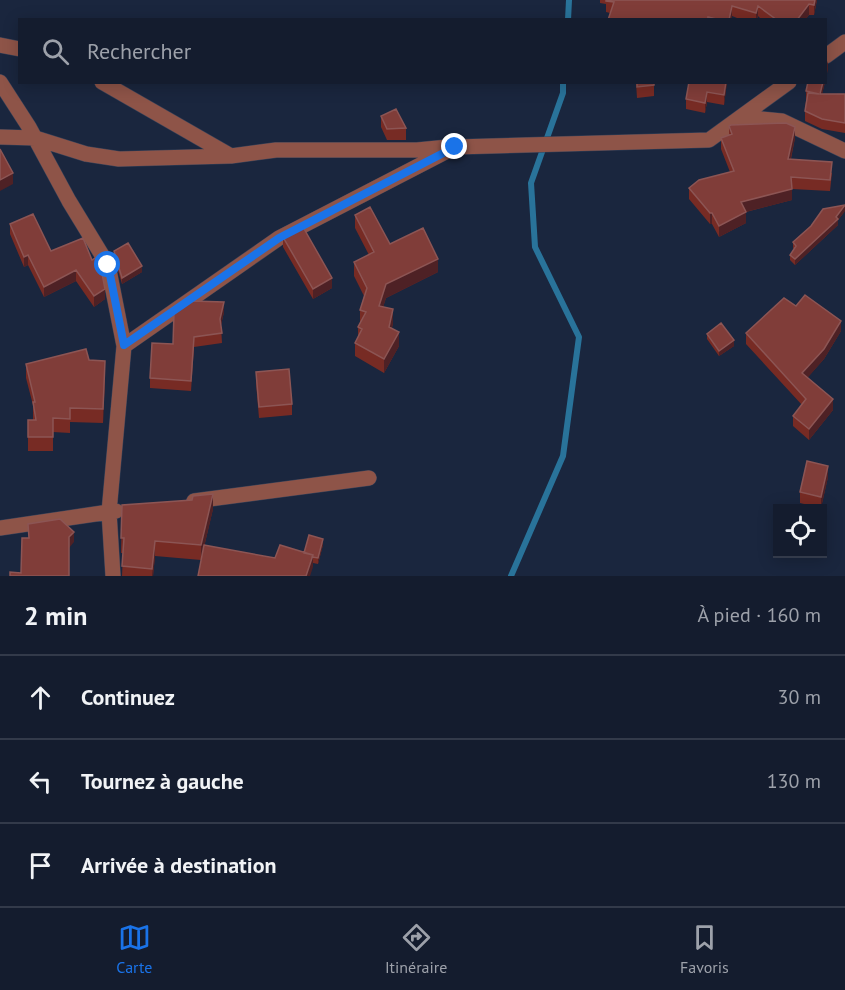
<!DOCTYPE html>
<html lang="fr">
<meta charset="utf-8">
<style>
body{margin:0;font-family:"PT Sans",sans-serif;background:#21293a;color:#f1f3f6}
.controls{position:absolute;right:18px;bottom:18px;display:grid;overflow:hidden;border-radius:0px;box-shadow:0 3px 15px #0003}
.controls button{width:54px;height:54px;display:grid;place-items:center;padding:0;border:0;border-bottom:2px solid #333a4a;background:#141c2e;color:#f1f3f6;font:30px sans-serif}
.stop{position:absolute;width:18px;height:18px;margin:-14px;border:4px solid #1a73e8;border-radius:50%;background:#fff}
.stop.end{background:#1a73e8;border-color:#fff;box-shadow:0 2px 6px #0008}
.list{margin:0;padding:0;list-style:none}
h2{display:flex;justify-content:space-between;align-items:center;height:78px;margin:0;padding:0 24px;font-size:26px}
h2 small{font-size:20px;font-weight:400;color:#9da1aa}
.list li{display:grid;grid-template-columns:39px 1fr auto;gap:18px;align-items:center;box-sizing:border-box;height:84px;padding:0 24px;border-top:2px solid #333a4a}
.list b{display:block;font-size:22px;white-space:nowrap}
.list em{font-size:20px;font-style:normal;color:#9da1aa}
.icon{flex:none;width:33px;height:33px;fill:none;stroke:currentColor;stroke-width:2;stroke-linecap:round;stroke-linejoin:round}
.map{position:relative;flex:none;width:845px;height:576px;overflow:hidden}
.search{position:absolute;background:#141c2e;box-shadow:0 3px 15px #0003;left:18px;right:18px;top:18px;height:66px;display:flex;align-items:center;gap:15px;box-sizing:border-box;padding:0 21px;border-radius:0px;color:#9da1aa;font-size:22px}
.sheet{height:330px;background:#141c2e}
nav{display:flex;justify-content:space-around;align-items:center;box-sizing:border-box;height:84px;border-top:2px solid #333a4a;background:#141c2e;font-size:16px;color:#9da1aa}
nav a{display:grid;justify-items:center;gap:3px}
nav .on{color:#1a73e8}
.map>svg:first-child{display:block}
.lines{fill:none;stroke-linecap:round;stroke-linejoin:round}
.stream{stroke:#29739a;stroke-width:6}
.street-casing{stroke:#374259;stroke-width:16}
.street{stroke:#8e5448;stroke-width:15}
.wall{fill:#772b24}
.shaded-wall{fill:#4e2125}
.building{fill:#803d39;stroke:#8c5554;stroke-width:1.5}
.route{stroke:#1a73e8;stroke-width:8}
</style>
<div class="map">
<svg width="845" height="576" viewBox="0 0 845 576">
<rect width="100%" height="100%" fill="#1a263e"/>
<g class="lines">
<path class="stream" d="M568 20 569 0
M511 576 563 456 579 337 535 247 531 183 563 93V82"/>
<defs>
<path id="street" d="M0 45 20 49
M826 56 845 42
M0 82 29 127 69 201 108 265 124 346
M102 82 231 156 276 150H417L448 147
M741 117 782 121 845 151
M0 137 35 138 86 154 119 159 231 156
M194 501 369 478
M0 528 109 512 124 346 279 238 455 147 709 140 789 82
M113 576 109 512 116 511"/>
</defs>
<use href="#street" class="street-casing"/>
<use href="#street" class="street"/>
</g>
<path class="wall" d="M600 0H817L814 15H809L805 20H762L758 16 757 20H742L732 16V20H608L610 13 606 12V4L600 3Z
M633 82H654V96L637 98 636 83Z
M689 82H727L724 105 707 102 705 113 686 109V99Z
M808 82H825L822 94H845V133L822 129 805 121V111L806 101V91Z
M381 116 406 128V140H387L381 127Z
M729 126 795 138 791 159 832 173 830 191 792 189V200L746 212V223L719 237 712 224H710L689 199V188L730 172 721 149V138L729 135Z
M845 211 838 220V225L795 265 790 260V255L794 249 793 248V242Z
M355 215 390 244 438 272 386 298 383 307 393 323 392 328 399 346 384 373 355 356V343L358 337V327L360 323V310L364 296 354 276V262L369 255 355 228Z
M10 224 51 251 83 238 105 299 94 307 76 281 44 297 28 265 24 267 10 234Z
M283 237 332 288 313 299 283 247Z
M114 251 142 272 122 284 114 257Z
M796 306 841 331 824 359 807 378 833 410 809 440 793 426V416L802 405 746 344V333Z
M224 312 221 325 222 343 194 347 191 391 150 388V378L173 344Z
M707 334 734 346 719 356 707 339Z
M89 360 105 375 103 423 70 422V433L53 432V451H28V420H33V405L26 378V364Z
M256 372 292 404V415L259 418 256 383Z
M828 477 821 508 800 503V492Z
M122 505 213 509 201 560 155 556 153 576H122L123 553H121Z
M323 545 318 564 313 563V567L275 558 304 553Z"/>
<path class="shaded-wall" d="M815 0H817L814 15V5Z
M809 4V15L805 20H797Z
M732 6V20H729Z
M758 6V16L757 20H756V13Z
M828 61V70L825 80V70Z
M726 82H727L724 105V95Z
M823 82H825L820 103V94Z
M707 92V102L705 113V103Z
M795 127V138L788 170V159Z
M13 173V184L0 191V180Z
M792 189V200L741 213V202Z
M845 205V211L838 220V225L795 265V259L836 217Z
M746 212V223L719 237V226Z
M710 213H712V224H710Z
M28 255V265L24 267V257Z
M438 259V272L386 298 379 320V306L386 284Z
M142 266V272L122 284V278Z
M76 270V281L44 297V287Z
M332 278V288L313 299V289Z
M105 289V299L94 307V296Z
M224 302V312L220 329V319Z
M393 309V323L389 340V327Z
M841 321V331L824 359 802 384V373Z
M399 332V346L384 373V359Z
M734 340V346L719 356V351Z
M105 361V375L103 423V409Z
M833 399V410L809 440V429Z
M828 466V477L821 508V497Z
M213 494V509L201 560V545Z
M74 532V542L69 548V537Z
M323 539V545L318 564V558Z
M155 541V556L153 576H152Z
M313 555V567L310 576H306Z"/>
<path class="building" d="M606 0H815L814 5 809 4 797 20H777L758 6 756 13 732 6 729 20H720L708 17 707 20H608L614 2 606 1Z
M637 82H654V85L637 87Z
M689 82H726L724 95 707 92 705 103 686 99Z
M808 82H823L820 94H845V123L822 119 805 111 808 93 819 94 806 91Z
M396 109 406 128 387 129 381 116Z
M786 123 795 127 788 159 832 162 830 180 791 177 792 189 741 202 746 212 719 226 712 213H710L689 188 699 180 734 171 721 138 732 134 729 126 731 125Z
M0 149 13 173 0 180Z
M845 205 836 217 838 219 795 259 790 255 796 246 793 242 811 226 823 209Z
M370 207 390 244 423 228 438 259 386 284 379 306 393 309 389 327 399 332 384 359 355 343 362 329 358 327 366 312 360 310 367 288 354 262 374 252 355 215Z
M33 214 51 251 83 238 92 260 98 256 99 258 105 289 94 296 76 270 44 287 28 255 24 257 10 224Z
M303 227 332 278 313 289 283 237Z
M128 243 142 266 122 278 114 251Z
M805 295 841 321 824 349 802 373 833 399 809 429 793 416 806 399 746 333 784 298 796 306Z
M191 301 224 302 220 319 222 333 194 337 191 381 150 378 152 343 173 344 174 313Z
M721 323 734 340 719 351 707 334Z
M86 349 89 360 105 361 103 409 70 408V419L53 418V437H28V420H36L33 402H35L26 364Z
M289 369 292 404 259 407 256 372Z
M807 461 828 466 821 497 800 492Z
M213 494 201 545 155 541 152 569 122 566 124 538H121L122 505 192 500 193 496Z
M60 519 74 532 69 537V576H10V572L21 573 22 538H29L28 524Z
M309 535 323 539 318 558 312 557 313 555 304 553Z
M204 545 275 558 280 545 313 555 306 576H198Z"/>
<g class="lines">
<path class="route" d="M108 265 124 345 279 238 455 147"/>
</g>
</svg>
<div class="controls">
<button><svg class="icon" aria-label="locate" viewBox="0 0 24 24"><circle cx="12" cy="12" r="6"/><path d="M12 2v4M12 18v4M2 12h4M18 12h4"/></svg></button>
</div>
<div class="stop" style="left:108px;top:265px"></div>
<div class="stop end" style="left:455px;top:147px"></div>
<div class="search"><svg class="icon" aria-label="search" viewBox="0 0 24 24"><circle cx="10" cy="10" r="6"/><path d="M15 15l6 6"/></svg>Rechercher</div>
</div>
<section class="sheet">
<h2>2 min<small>À pied · 160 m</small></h2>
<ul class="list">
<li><svg class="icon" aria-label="ahead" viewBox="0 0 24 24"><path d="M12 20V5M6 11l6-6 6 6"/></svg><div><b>Continuez</b></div><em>30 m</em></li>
<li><svg class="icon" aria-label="left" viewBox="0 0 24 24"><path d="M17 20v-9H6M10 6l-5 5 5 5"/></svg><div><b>Tournez à gauche</b></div><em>130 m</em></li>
<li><svg class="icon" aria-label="arrive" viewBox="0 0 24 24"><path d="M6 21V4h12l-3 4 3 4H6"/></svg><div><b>Arrivée à destination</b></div></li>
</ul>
</section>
<nav>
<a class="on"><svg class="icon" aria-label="map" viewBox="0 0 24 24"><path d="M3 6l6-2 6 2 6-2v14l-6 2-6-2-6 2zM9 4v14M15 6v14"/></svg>Carte</a>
<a><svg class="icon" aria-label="directions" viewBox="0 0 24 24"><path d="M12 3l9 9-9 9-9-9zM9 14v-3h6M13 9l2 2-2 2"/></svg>Itinéraire</a>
<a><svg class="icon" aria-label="saved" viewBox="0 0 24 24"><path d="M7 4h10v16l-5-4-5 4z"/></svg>Favoris</a>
</nav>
